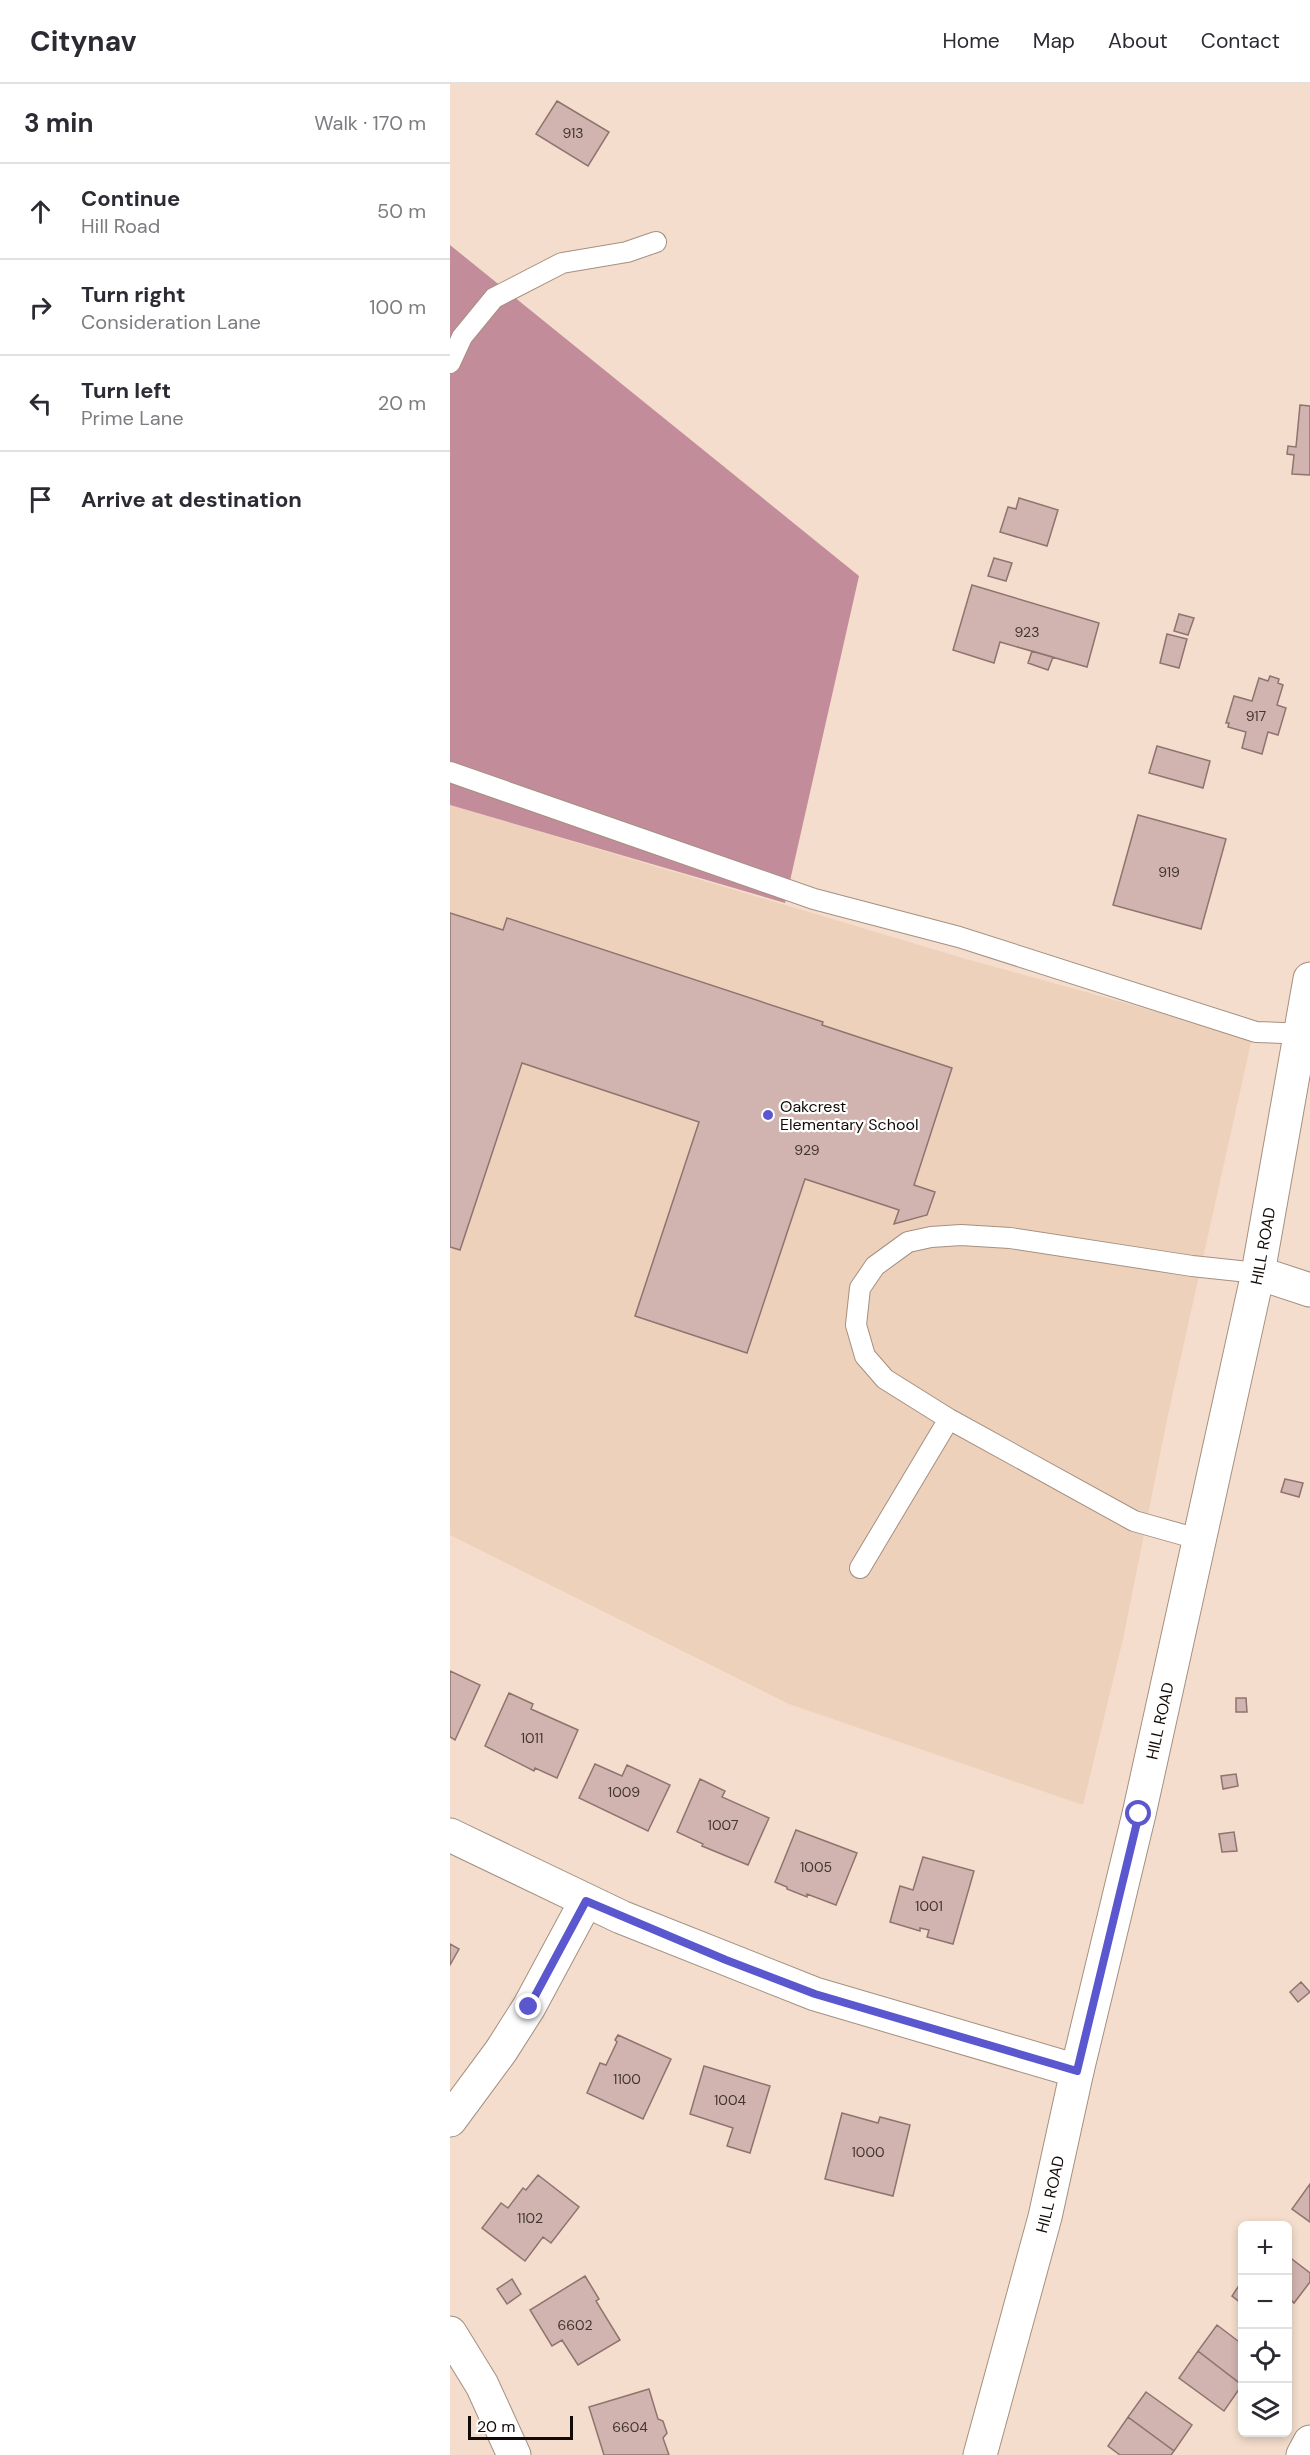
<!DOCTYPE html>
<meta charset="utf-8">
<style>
body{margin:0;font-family:"DM Sans",sans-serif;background:#f7f7f7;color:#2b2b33}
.controls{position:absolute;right:18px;bottom:18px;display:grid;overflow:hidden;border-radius:9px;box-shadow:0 3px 9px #0003}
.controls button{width:54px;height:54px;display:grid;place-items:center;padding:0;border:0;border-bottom:2px solid #e1e1e2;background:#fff;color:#2b2b33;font:30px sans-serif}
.scale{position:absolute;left:18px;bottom:15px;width:105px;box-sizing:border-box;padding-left:6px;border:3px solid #120a06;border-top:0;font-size:16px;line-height:21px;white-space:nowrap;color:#120a06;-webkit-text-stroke:4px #fff;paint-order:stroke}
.stop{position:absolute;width:18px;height:18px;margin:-14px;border:4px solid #5a57cf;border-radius:50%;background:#fff}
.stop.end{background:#5a57cf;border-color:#fff;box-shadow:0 2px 6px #0008}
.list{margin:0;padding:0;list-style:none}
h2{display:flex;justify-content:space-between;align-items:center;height:78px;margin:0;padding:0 24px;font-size:26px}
h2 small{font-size:20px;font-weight:400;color:#7c7c81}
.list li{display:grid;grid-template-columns:39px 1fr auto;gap:18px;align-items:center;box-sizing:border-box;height:96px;padding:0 24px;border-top:2px solid #e1e1e2}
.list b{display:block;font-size:22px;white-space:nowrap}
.list p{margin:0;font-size:20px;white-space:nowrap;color:#7c7c81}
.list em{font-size:20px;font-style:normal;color:#7c7c81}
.icon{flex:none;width:33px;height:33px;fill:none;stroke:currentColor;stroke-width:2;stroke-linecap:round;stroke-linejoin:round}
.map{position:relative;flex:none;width:860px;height:2371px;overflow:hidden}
header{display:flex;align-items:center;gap:36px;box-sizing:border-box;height:84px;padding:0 30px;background:#fff;border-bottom:2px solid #e1e1e2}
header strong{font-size:28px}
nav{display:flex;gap:33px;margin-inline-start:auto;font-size:21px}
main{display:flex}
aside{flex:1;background:#fff}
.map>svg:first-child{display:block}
.built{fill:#eed1bb}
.forest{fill:#c38c9a}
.building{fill:#d1b4af;stroke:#8e746f;stroke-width:1.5}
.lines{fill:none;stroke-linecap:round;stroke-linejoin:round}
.lane-casing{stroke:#a59081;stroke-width:22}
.street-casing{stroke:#a59081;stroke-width:35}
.secondary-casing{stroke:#a59081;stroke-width:35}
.lane{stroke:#fff;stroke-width:20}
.street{stroke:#fff;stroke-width:33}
.secondary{stroke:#fff;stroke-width:33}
.route{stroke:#5a57cf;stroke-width:8}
.poi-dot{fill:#5a57cf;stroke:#fff;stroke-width:2}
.labels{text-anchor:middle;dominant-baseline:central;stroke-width:4.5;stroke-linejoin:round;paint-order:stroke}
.number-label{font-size:14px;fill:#423430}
.poi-label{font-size:16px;fill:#120a06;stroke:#fff;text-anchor:start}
.street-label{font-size:16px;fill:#120a06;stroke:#fff}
</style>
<header>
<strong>Citynav</strong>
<nav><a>Home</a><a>Map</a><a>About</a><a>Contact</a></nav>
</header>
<main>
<aside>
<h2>3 min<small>Walk · 170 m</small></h2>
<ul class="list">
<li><svg class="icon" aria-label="ahead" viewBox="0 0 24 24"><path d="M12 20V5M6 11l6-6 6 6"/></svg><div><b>Continue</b><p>Hill Road</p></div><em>50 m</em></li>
<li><svg class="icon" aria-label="right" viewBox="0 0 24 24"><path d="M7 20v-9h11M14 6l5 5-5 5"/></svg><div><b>Turn right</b><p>Consideration Lane</p></div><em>100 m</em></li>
<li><svg class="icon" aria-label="left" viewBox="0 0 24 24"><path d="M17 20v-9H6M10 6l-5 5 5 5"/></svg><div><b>Turn left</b><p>Prime Lane</p></div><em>20 m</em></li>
<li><svg class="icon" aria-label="arrive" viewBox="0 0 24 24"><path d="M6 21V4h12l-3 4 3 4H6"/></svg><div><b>Arrive at destination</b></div></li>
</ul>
</aside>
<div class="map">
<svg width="860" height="2371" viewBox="0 0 860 2371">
<rect width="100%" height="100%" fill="#f4ddcc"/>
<path class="built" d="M0 721 516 875 802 954 718 1331 673 1555 633 1721 339 1620 0 1451Z"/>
<path class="forest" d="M0 161 409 492 335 819 0 721Z"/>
<path class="building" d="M107 17 159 48 138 82 86 50Z
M850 321 860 322V391L842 390 844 371 837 370 838 362 846 363Z
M569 414 608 426 597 462 550 448 558 423 566 425Z
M544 474 562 479 556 497 538 492Z
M522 501 649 539 637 583 550 558 544 579 503 566Z
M729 530 744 534 738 551 724 547Z
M717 550 737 555 729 584 710 579Z
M582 567 603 573 598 586 578 579Z
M820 592 829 595 828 599 833 601 827 621 836 624 828 651 818 648 812 670 792 664 796 648 778 643 779 639H776L784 612 802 617 809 594 818 597Z
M707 662 760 677 753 704 699 689Z
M688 731 776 755 751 845 663 821Z
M0 829 53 846 57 834 373 938 372 941 502 984 464 1101 485 1108 477 1131 444 1140 449 1126 355 1095 297 1269 185 1232 249 1038 72 979 10 1166 0 1163Z
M835 1395 853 1399 849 1413 831 1408Z
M0 1587 30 1601 5 1656 0 1653Z
M59 1609 83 1620 81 1625 128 1646 107 1694 85 1684 84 1687 35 1662Z
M786 1614H796L797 1628H786Z
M145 1680 172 1692 177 1681 220 1701 198 1747 129 1714Z
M786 1690 788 1702 773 1705 771 1692Z
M250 1695 275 1707 272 1713 319 1734 298 1781 252 1762 253 1760 227 1748Z
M346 1746 407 1769 386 1821 357 1810V1813L337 1805V1803L325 1798Z
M784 1748 787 1767 772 1768 769 1750Z
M473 1773 524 1787 503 1860 477 1853 479 1846 470 1844V1847L440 1838 450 1802 463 1806Z
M0 1860 9 1865 0 1881Z
M851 1898 860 1908 848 1918 840 1908Z
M168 1951 221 1975 193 2035 137 2009 150 1979 156 1981 167 1958 165 1956Z
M254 1982 320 2002 300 2069 277 2062 283 2044 240 2030Z
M392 2029 428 2039 430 2033 460 2041 443 2112 375 2095Z
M88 2091 129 2123 101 2159 93 2153 75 2177 32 2144 51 2119 58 2124 73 2104 76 2106Z
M860 2100V2138L842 2125Z
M838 2172 860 2189V2198L844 2219 838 2213Z
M135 2192 149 2215 146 2217 170 2256 128 2281 112 2256 102 2262 80 2226Z
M62 2195 71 2210 57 2220 47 2205Z
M792 2197V2220L782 2212Z
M767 2241 792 2260V2301L748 2267Z
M748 2267 792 2301 774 2327 729 2294Z
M199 2305 208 2335 213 2337 217 2349 213 2354 219 2371H154L139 2323Z
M696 2308 742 2341 724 2367 678 2333Z
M678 2333 724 2367 721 2371H670L658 2362Z"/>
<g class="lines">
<defs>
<path id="lane" d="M0 279 12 253 44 214 112 179 177 168 206 158
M0 688 364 815 509 853 806 948 859 950
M748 1455 684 1437 499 1335 435 1295 415 1272 406 1241 410 1204 425 1182 458 1158 481 1153 511 1151 560 1154 742 1182 808 1189
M410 1484 499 1335"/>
<path id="street" d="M808 1189 860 1206
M0 1751 171 1833 365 1910 627 1987
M0 2036 51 1967 79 1923 136 1817
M0 2249 32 2301 64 2371
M853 2371 860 2358"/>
<g id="secondary">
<path id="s1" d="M530 2371 595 2133 627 1987 689 1730 808 1189 860 895"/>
</g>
</defs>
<use href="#lane" class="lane-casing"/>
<use href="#street" class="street-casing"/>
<use href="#secondary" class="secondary-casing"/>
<use href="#lane" class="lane"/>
<use href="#street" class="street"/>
<use href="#secondary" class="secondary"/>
</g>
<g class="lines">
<path class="route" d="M79 1923 136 1817 276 1876 365 1910 627 1987 689 1730"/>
</g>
<circle class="poi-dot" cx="318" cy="1031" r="6"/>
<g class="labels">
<g class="number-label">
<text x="123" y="49">913</text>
<text x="577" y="548">923</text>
<text x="806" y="632">917</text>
<text x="719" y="788">919</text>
<text x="357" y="1066">929</text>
<text x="82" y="1654">1011</text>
<text x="174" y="1708">1009</text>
<text x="273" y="1741">1007</text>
<text x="366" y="1783">1005</text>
<text x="479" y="1822">1001</text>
<text x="177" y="1995">1100</text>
<text x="280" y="2016">1004</text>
<text x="418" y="2068">1000</text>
<text x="80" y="2134">1102</text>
<text x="125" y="2241">6602</text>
<text x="180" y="2343">6604</text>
</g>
<g class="poi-label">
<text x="330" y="1022">Oakcrest<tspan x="330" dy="18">Elementary School</tspan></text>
</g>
<g class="street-label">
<text stroke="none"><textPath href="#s1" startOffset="1242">HILL ROAD</textPath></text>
<text stroke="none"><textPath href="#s1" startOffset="756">HILL ROAD</textPath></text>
<text stroke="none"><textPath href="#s1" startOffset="270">HILL ROAD</textPath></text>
</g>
</g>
</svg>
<div class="controls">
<button>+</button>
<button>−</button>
<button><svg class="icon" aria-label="locate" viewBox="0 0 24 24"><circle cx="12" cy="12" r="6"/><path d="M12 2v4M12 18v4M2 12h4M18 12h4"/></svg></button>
<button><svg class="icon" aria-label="layers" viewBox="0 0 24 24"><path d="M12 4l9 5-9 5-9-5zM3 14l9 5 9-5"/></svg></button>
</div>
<div class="scale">20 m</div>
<div class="stop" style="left:689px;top:1730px"></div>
<div class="stop end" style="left:79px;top:1923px"></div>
</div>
</main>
